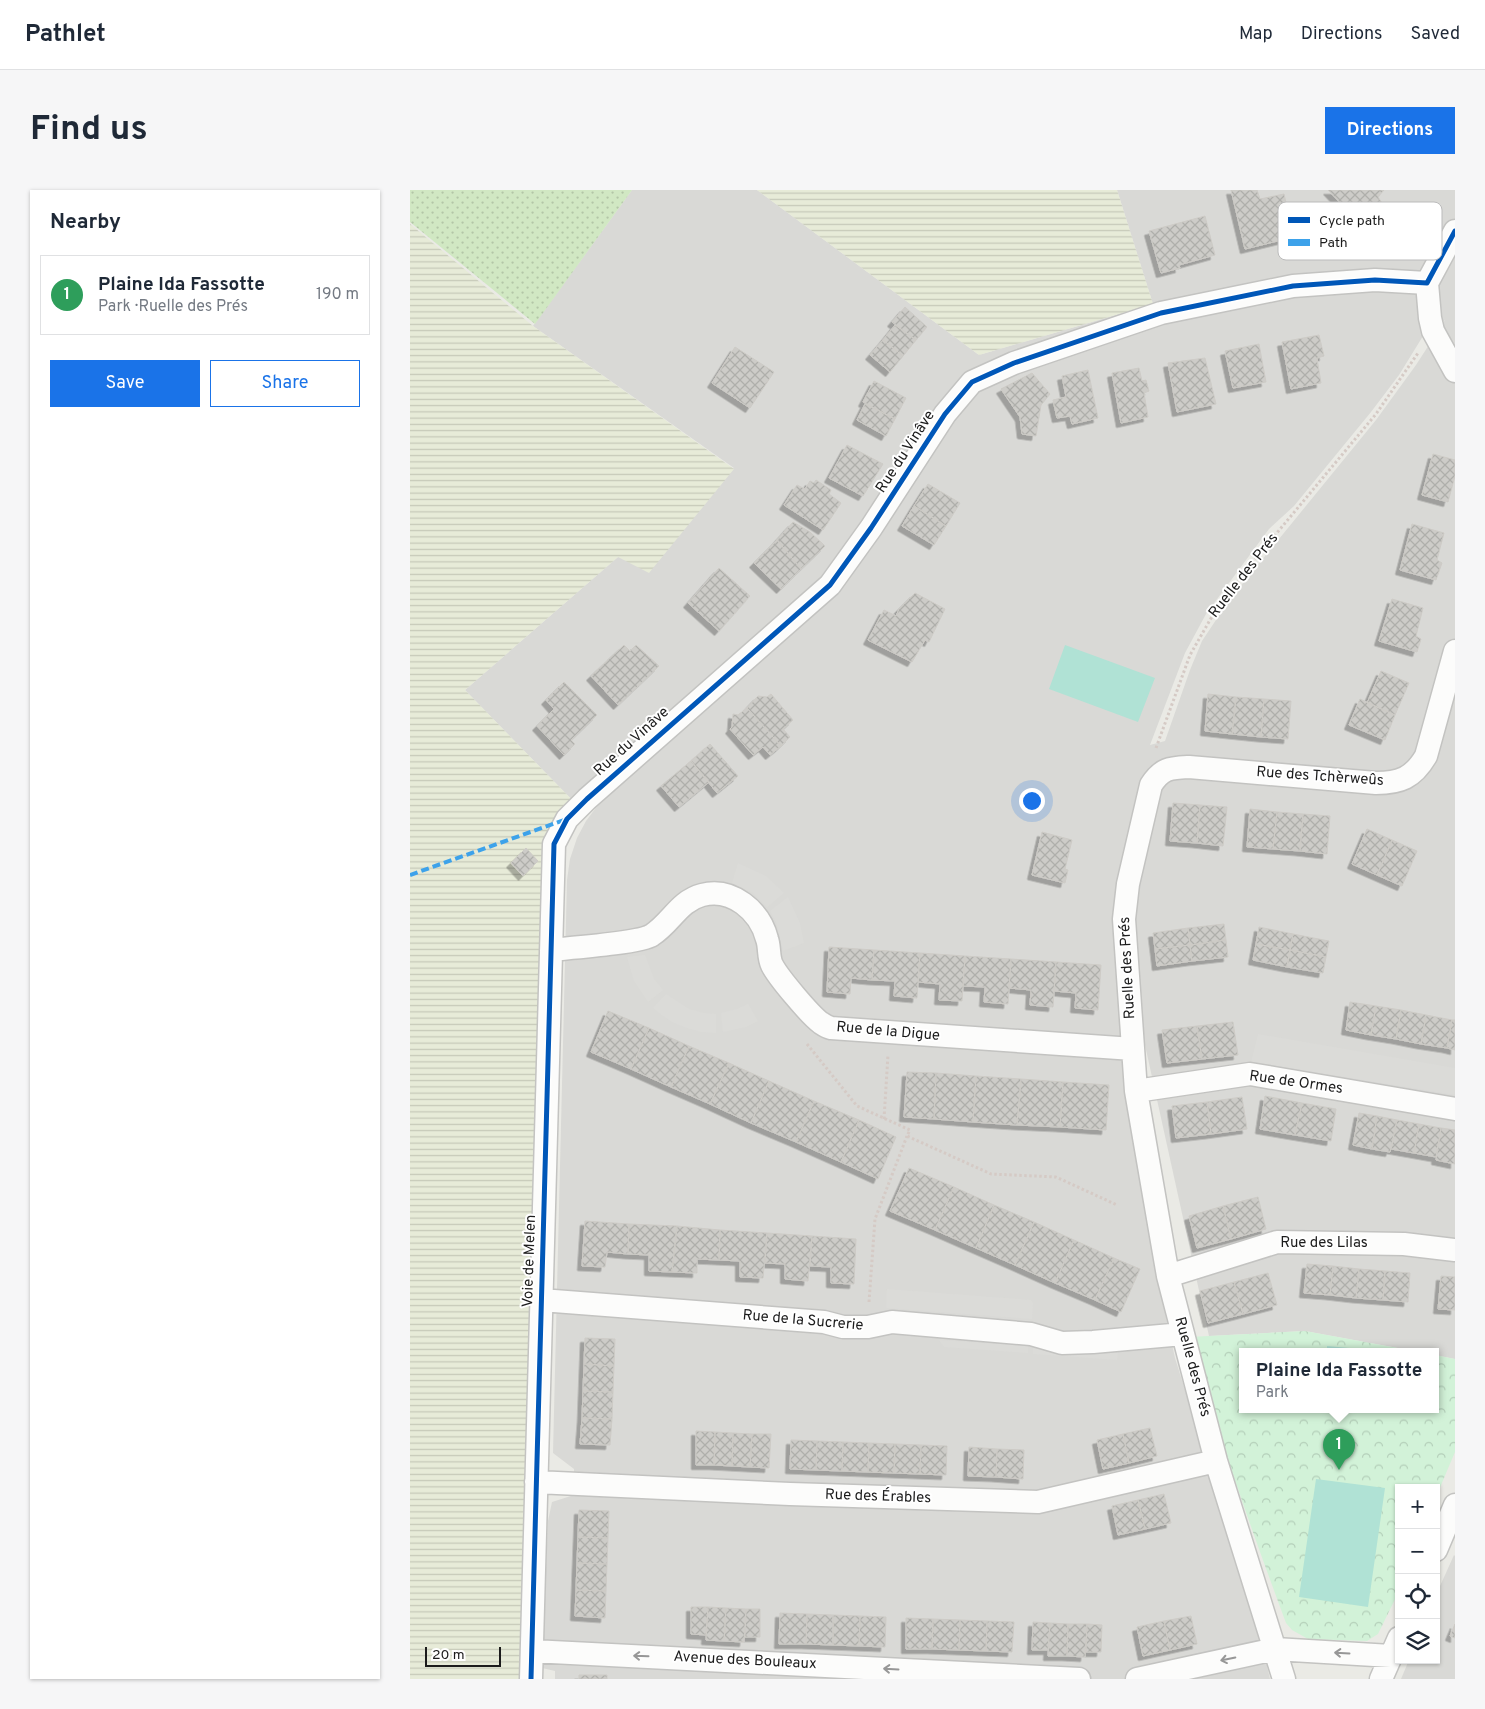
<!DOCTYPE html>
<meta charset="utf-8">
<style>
body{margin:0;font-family:Overpass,sans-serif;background:#f6f6f7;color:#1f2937}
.controls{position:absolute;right:15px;bottom:15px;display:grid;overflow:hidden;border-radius:0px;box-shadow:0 1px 4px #0004}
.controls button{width:45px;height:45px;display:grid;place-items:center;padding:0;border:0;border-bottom:1px solid #e0e1e3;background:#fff;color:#1f2937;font:25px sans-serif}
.scale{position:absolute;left:15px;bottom:12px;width:76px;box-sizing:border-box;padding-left:5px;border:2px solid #1c1c1c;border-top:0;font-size:14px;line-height:18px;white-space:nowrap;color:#1c1c1c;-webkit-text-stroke:4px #fff;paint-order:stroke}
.you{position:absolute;left:621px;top:610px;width:18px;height:18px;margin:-12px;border:4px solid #fff;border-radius:50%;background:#1a73e8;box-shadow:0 0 0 8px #1a73e833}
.badge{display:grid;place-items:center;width:32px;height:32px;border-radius:50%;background:#1a73e8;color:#fff;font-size:16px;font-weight:700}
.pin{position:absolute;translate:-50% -41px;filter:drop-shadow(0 1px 2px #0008)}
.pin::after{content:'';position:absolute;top:26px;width:18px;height:15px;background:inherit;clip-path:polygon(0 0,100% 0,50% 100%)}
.popup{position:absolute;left:829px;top:1158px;width:200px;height:65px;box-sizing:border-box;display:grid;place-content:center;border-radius:0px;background:#fff;filter:drop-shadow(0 1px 4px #0005);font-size:16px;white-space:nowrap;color:#747a83}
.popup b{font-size:19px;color:#1f2937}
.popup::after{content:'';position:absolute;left:50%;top:100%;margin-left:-10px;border:10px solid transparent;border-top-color:#fff}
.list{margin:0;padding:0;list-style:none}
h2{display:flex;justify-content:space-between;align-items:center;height:65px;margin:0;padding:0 20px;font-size:21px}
h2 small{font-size:16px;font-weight:400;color:#747a83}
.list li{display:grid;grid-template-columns:32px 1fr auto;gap:15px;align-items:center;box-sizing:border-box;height:80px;margin:0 10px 10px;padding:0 10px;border:1px solid #e0e1e3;border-radius:0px}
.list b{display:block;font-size:19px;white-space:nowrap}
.list p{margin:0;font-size:16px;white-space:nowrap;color:#747a83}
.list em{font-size:16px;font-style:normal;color:#747a83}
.actions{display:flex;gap:10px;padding:15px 20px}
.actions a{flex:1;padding:11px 0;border:1px solid #1a73e8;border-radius:0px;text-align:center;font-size:18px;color:#1a73e8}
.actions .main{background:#1a73e8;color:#fff}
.icon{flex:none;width:28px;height:28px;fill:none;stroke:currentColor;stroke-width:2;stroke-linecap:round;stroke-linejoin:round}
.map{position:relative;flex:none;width:1045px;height:1489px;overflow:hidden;border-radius:0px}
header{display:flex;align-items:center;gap:30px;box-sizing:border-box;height:70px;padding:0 25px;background:#fff;border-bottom:1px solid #e0e1e3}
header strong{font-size:24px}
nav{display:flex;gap:28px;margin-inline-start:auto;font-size:18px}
.intro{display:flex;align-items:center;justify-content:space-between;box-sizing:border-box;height:120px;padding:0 30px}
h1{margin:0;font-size:35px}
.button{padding:12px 22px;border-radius:0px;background:#1a73e8;color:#fff;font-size:18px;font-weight:700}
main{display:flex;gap:30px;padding:0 30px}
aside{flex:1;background:#fff;border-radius:0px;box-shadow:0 1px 4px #0004}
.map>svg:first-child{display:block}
.residential{fill:#d9d9d6;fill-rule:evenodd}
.farmland{fill:url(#farmland-rules)}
.grass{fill:url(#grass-dots)}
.park{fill:url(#park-crowns)}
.pitch{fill:#b0e2d5}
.parking{fill:#dbdbd8}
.building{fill:url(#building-cross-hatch);stroke:#cdcbc6;filter:url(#shadow)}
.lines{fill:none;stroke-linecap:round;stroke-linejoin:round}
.street-casing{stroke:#c3c3c1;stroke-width:25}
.path{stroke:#d5cac5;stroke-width:3;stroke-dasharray:2.5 2.5;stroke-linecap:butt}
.street{stroke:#fcfcfb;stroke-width:22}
.quiet{stroke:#3da2ea;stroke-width:4;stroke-dasharray:8 4;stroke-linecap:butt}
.cycleway-casing{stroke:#fff;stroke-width:8}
.cycleway{stroke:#0057b8;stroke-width:5}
.oneway{stroke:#979797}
.labels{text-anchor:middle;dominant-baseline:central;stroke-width:4;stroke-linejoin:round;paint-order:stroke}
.street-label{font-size:15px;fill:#1c1c1c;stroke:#fff}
.key{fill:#fff;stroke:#bbb;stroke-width:1}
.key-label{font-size:14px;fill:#1c1c1c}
</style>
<header>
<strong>Pathlet</strong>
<nav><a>Map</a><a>Directions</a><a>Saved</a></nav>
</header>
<div class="intro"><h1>Find us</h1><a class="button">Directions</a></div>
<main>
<aside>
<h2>Nearby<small></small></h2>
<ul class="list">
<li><span class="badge" style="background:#2e9e5b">1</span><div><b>Plaine Ida Fassotte</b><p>Park · Ruelle des Prés</p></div><em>190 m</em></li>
</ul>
<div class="actions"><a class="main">Save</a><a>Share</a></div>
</aside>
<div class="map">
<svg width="1045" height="1489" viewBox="0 0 1045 1489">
<defs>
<pattern id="farmland-rules" width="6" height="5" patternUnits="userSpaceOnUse" patternTransform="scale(1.25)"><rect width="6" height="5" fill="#e7ebd8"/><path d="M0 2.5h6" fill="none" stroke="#c6c9b9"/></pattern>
<pattern id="grass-dots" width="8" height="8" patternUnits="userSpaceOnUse" patternTransform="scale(1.25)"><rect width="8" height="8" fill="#d1e8c3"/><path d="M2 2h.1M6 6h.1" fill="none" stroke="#b3c6a7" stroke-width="1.8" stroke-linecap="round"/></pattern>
<pattern id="park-crowns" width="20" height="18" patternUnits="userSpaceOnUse" patternTransform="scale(1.25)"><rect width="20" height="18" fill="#d2f2d8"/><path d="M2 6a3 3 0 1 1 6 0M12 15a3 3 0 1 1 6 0" fill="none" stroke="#b4cfb9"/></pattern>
<pattern id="building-cross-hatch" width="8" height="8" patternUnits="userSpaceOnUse" patternTransform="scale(1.25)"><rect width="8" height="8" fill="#cdccc8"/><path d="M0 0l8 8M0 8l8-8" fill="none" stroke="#afafab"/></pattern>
<filter id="shadow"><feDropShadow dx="-4.5" dy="4.5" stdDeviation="0" flood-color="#0004"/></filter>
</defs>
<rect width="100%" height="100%" fill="#eaeae5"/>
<path class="residential" d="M222 0H347L569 165 743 114 707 0H1045V1169L1025 1165V1161H1004L895 1141 799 1146 733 846 725 752 704 749 716 889 749 1095 765 1168 846 1428 860 1489H145V1481L132 1478 138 1331 142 1312 164 1305V1279L143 1263 157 690 160 669 167 648 176 631 185 619 226 580 169 617 55 500 208 367 324 278 123 136ZM1035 130 1006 175 966 230 829 398 806 430 792 451 780 480 755 551 740 555 775 463 796 424 859 339 884 316 961 222 989 185 1013 146Z
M1044 1365 1045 1366V1489H991L999 1470H1026V1405Z"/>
<path class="farmland" d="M347 0H707L743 114 569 165Z
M0 34 123 136 324 279 239 383 208 367 55 500 169 617 144 654 121 1489H0Z"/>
<path class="grass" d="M0 0H222L125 134 0 32Z"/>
<path class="park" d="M895 1141 1004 1161H833V1219H1025V1165L1045 1169V1262L1026 1307V1298H989V1401L968 1444 957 1451 898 1449 882 1440 876 1433C841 1339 808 1244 779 1147Z"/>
<path class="pitch" d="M655 455 745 488 728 532 639 499Z
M917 1156 962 1160V1161H917Z
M906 1289 975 1298 958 1417 889 1407Z"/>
<path class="parking" d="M328 673 356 686 374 703 357 717 343 703 322 693Z
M378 707 390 733 394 753 373 761 366 732 360 721Z
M235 765 244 789 253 800 238 812 224 791 217 767Z
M256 804 279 819 294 823 306 824V843L291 842 274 837 262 832 252 825 243 818Z
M338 814 348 831 336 837 313 842 311 823 327 819Z
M848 844 1045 878V905L841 872Z
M477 1099 621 1110 623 1113 622 1129 476 1118Z
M529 1150 618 1156V1163L534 1157Z
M623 1156 708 1162 707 1170 623 1164Z"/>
<path class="building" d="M821 0H847L850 9 874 4 884 47 835 59Z
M918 0H974L968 7 972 13 950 34Z
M795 26 805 65 769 75 770 78 751 83 739 41Z
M495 117 517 137 506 150 482 132Z
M485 135 506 150 493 166 473 150Z
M909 145 914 166 907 168 911 193 881 199 872 152Z
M473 150 493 166 480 182 460 165Z
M849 154 856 192 823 198 815 161Z
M325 157 364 182 340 218 302 193Z
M795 168 806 214 767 222 758 173Z
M729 178 732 191 736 190 739 201 734 203 738 227 711 233 702 183Z
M678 180 688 228 662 234 660 226 647 228 643 210 656 207 652 186Z
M622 183 640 204 631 215 626 246 612 244 610 227 591 199Z
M464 191 496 208 485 229 453 212Z
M455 214 485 229 476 246 447 230Z
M437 255 473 274 453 306 419 288Z
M1023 264 1045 270V286L1038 312 1012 305Z
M406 290 421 300 419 304 431 313 413 340 374 315 387 295 395 299 400 291 404 293Z
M518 294 550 313 536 336 504 316Z
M504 316 536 336 524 355 492 336Z
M383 332 400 342 415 356 391 379 367 350Z
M1002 334 1034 343 1027 370 1032 373 1026 390 990 380Z
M367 350 391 379 371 399 344 373Z
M309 378 340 406 309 441 278 413Z
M505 403 535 419 519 452 515 450 502 472 458 450 474 420 486 426 489 419Z
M982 409 1013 418 1006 446 1011 449 1007 462 969 451Z
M214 455 220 461 226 455 249 476 208 515 181 486Z
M971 481 999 493 985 525 957 513Z
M154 492 187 525 161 550 165 554 154 565 127 536 144 519 136 510Z
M361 504 383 530 373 539 380 547 371 556 337 518 348 506 357 507Z
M798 504 826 507 822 544 795 541Z
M826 507 854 509 851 547 822 544Z
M854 509 881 511 878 549 851 547Z
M950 509 985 525 975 550 939 535Z
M337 518 371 556 360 565 353 557 343 565 320 539 322 537 323 524 328 525Z
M300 554 328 586 307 603 281 571Z
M281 571 299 592 269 617 251 596Z
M763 613 790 615 787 653 760 651Z
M790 615 817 617 813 656 787 653Z
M840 619 867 622 863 659 837 657Z
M867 622 893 624 890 661 863 659Z
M893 624 920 626 917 664 890 661Z
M957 639 982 650 967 685 942 674Z
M632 642 662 650 655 679 658 680 655 693 622 685Z
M982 650 1007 661 992 696 967 685Z
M116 658 128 671 113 686 101 673Z
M814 734 816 750 780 755 778 738Z
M849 737 883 744 880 760 846 754Z
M778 738 780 755 745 759 743 743Z
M883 744 919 751 916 767 880 760Z
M816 750 818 767 782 771 780 755Z
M846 754 880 760 877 777 843 770Z
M780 755 782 771 747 776 745 759Z
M419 757 464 760 462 790 441 788 440 804 417 802Z
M464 760 510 763 507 808 484 806 485 791 462 790Z
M880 760 916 767 913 783 877 777Z
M510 763 555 766 552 811 529 810 530 794 508 792Z
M555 766 601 769 598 814 574 812 575 797 553 796Z
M601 769 646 772 643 817 620 815 621 800 599 798Z
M646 772 691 775 688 820 665 818 666 803 644 801Z
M940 812 966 816 961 845 936 840Z
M966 816 991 820 986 849 961 845Z
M991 820 1016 825 1011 854 986 849Z
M198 821 239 838 221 879 181 862Z
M1016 825 1042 830 1037 858 1011 854Z
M1042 830H1045V860L1037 858Z
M823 832 828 865 792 869 787 836Z
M787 836 792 869 757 873 752 840Z
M239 838 279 856 261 897 221 879Z
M279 856 319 873 300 914 261 897Z
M319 873 359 891 341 933 300 914Z
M497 882 526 883 524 929 494 927Z
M526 883 566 886 563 932 524 929Z
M566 886 611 889 607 935 563 932Z
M611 889 653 892 650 937 607 935Z
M359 891 404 911 386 952 341 933Z
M653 892 699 895 696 940 650 937Z
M855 906 892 913 885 945 850 939Z
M832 907 837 939 801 944 797 912Z
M404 911 449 930 431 972 386 952Z
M797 912 801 944 766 948 762 916Z
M892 913 926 919 921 951 885 945Z
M949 923 967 926 962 959 943 955Z
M967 926 987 930 980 962 962 959Z
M449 930 486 947 468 989 431 972Z
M987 930 1009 934 1004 963 981 959Z
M1009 934 1031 938 1026 967 1004 963Z
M1031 938 1045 940V974L1026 970Z
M499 978 544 997 525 1040 480 1021Z
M544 997 584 1015 566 1058 525 1040Z
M848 1007 856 1039 821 1049 813 1016Z
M584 1015 624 1032 605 1075 566 1058Z
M813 1016 821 1049 787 1058 779 1026Z
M175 1031 219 1034 218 1064 197 1062 195 1077 172 1076Z
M624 1032 664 1050 645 1093 605 1075Z
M219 1034 267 1036 262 1082 239 1081V1065L218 1064Z
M267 1036 310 1040 309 1070 287 1069V1083L262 1082Z
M310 1040 357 1043 353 1088 330 1087V1071L309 1070Z
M357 1043 402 1046 398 1091 375 1089V1074L355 1073Z
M402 1046 446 1049 444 1094 421 1093V1077L400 1076Z
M664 1050 704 1068 685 1110 645 1093Z
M704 1068 730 1079 711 1122 685 1110Z
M897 1074 923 1076 920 1105 894 1103Z
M923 1076 949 1079 946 1108 920 1105Z
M949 1079 975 1081 973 1110 946 1108Z
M975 1081 1000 1083 998 1112 973 1110Z
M858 1083 867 1115 833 1124 824 1092Z
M1031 1086 1045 1087V1120L1028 1119Z
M824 1092 833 1124 798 1133 790 1101Z
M175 1148 205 1149 204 1176 174 1174Z
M174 1174 204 1176 203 1202 173 1201Z
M173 1201 203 1202 202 1229 172 1228Z
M172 1228 202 1229 200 1255 170 1254Z
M740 1238 747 1266 719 1273 713 1244Z
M286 1241 305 1242 304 1275H286Z
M305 1242 323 1243 322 1276 304 1275Z
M323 1243 342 1244 340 1277 322 1276Z
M342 1244H361L359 1278 340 1277Z
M713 1244 719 1273 693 1279 687 1250Z
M381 1250 407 1251 406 1280 380 1279Z
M407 1251 433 1252 432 1281 406 1280Z
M433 1252 459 1253 458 1282 432 1281Z
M459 1253 485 1254 484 1283 458 1282Z
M485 1254 511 1255 510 1284 484 1283Z
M511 1255 537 1256 536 1285 510 1284Z
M559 1257 587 1259 586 1287 558 1286Z
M587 1259 614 1260 613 1289 586 1287Z
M754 1304 761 1333 735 1339 728 1310Z
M728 1310 735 1339 708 1345 702 1316Z
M169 1320 199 1321 198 1348 168 1347Z
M168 1347 198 1348 197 1374 167 1373Z
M167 1373 197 1374 196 1401 166 1400Z
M166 1400 196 1401 195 1428 165 1426Z
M281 1417H298L296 1445 281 1444Z
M298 1417 316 1418 314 1451 296 1450Z
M316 1418 336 1419 334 1452 314 1451Z
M336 1419H350V1447H335Z
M370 1423 397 1424 396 1454H369Z
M397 1424 423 1425V1455L396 1454Z
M423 1425 450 1426 449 1456 423 1455Z
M450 1426 476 1427 475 1457 449 1456Z
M781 1426 787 1454 760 1460 754 1431Z
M496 1428 523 1429 522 1459H496Z
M523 1429 550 1430 549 1460 522 1459Z
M550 1430 577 1431 576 1461 549 1460Z
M577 1431 604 1432 602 1462 576 1461Z
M754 1431 760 1460 733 1466 727 1437Z
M623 1432 640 1433 638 1460H622Z
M640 1433 658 1434 657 1466H638Z
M658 1434H677L675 1467 657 1466Z
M677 1434 692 1435 691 1462H676Z
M1045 1434V1448L1040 1446Z
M169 1485H197V1489H169Z"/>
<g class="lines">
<defs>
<path id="street" d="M1017 93 1020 128 1023 141 1045 181
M141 760C160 758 230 753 242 745 261 733 269 711 292 705 322 697 350 721 357 749 360 757 358 767 362 775 368 787 400 825 411 833 414 835 417 837 421 838L723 859
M726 901 840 884 1045 919
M758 1086 867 1052 994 1054 1045 1060
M131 1110 414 1132 433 1137H458L482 1132 621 1144 652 1153 683 1152 773 1144
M126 1292 380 1304 628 1312 806 1271
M1026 1360 1045 1315
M122 1461 669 1489
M121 1489 144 654 157 629 177 609 420 395 461 338 535 224 562 192 604 173 751 123 883 96 965 90 1017 93 1045 41
M727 1489 865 1459 981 1466
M874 1489 806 1271 758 1086 726 901 714 729 718 694 741 595C752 578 760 578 779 577L966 593C990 593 1003 588 1016 566L1045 461
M971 1489 989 1448"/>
</defs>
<use href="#street" class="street-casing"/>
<path class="path" d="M746 558 780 465 804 423 851 362 966 224 1008 163
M397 854 447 916 500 940 497 946 581 984 646 987 707 1015
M474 929 478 865
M459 1112 465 1029 497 946"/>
<use href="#street" class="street"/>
<path class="quiet" d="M0 685 157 629"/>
<defs>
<path id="cycleway" d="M121 1489 144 654 157 629 177 609 420 395 461 338 535 224 562 192 604 173 751 123 883 96 965 90 1017 93 1045 41"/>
</defs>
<use href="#cycleway" class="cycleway-casing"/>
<use href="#cycleway" class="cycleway"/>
</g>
<defs><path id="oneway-shaft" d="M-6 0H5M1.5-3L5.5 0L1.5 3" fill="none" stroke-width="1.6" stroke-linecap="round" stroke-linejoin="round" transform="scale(1.25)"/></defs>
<g class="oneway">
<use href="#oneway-shaft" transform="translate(932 1463) rotate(-177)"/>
<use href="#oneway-shaft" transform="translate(231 1466) rotate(-178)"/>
<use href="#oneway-shaft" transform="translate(818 1469) rotate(168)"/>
<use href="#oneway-shaft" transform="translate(481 1479) rotate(-177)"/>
</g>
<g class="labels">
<g class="street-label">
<text transform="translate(496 262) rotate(-57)">Rue du Vinâve</text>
<text transform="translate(834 386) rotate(-52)">Ruelle des Prés</text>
<text transform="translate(222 552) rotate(-42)">Rue du Vinâve</text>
<text transform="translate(910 587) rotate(4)">Rue des Tchèrweûs</text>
<text transform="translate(718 778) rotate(-93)">Ruelle des Prés</text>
<text transform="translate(478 842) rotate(5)">Rue de la Digue</text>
<text transform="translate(886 893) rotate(8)">Rue de Ormes</text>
<text x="914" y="1053">Rue des Lilas</text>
<text transform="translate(120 1071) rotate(-88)">Voie de Melen</text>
<text transform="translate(393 1131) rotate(5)">Rue de la Sucrerie</text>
<text transform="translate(782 1177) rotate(75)">Ruelle des Prés</text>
<text transform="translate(468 1307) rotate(2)">Rue des Érables</text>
<text transform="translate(335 1471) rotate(3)">Avenue des Bouleaux</text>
</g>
</g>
<rect x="868" y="12" width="164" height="58" rx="8" class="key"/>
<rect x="878" y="27" width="22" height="6" fill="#0057b8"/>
<rect x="878" y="49" width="22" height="7" fill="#3da2ea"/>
<g class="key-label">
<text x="909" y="35">Cycle path</text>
<text x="909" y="57">Path</text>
</g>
</svg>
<div class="controls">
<button>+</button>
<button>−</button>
<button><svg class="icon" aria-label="locate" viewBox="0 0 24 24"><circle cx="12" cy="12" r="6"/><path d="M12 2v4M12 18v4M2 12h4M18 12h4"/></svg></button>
<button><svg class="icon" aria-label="layers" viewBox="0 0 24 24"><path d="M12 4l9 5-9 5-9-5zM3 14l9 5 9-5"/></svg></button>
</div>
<div class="scale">20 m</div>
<div class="you"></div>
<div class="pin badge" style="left:929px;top:1280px;background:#2e9e5b">1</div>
<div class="popup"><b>Plaine Ida Fassotte</b>Park</div>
</div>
</main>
